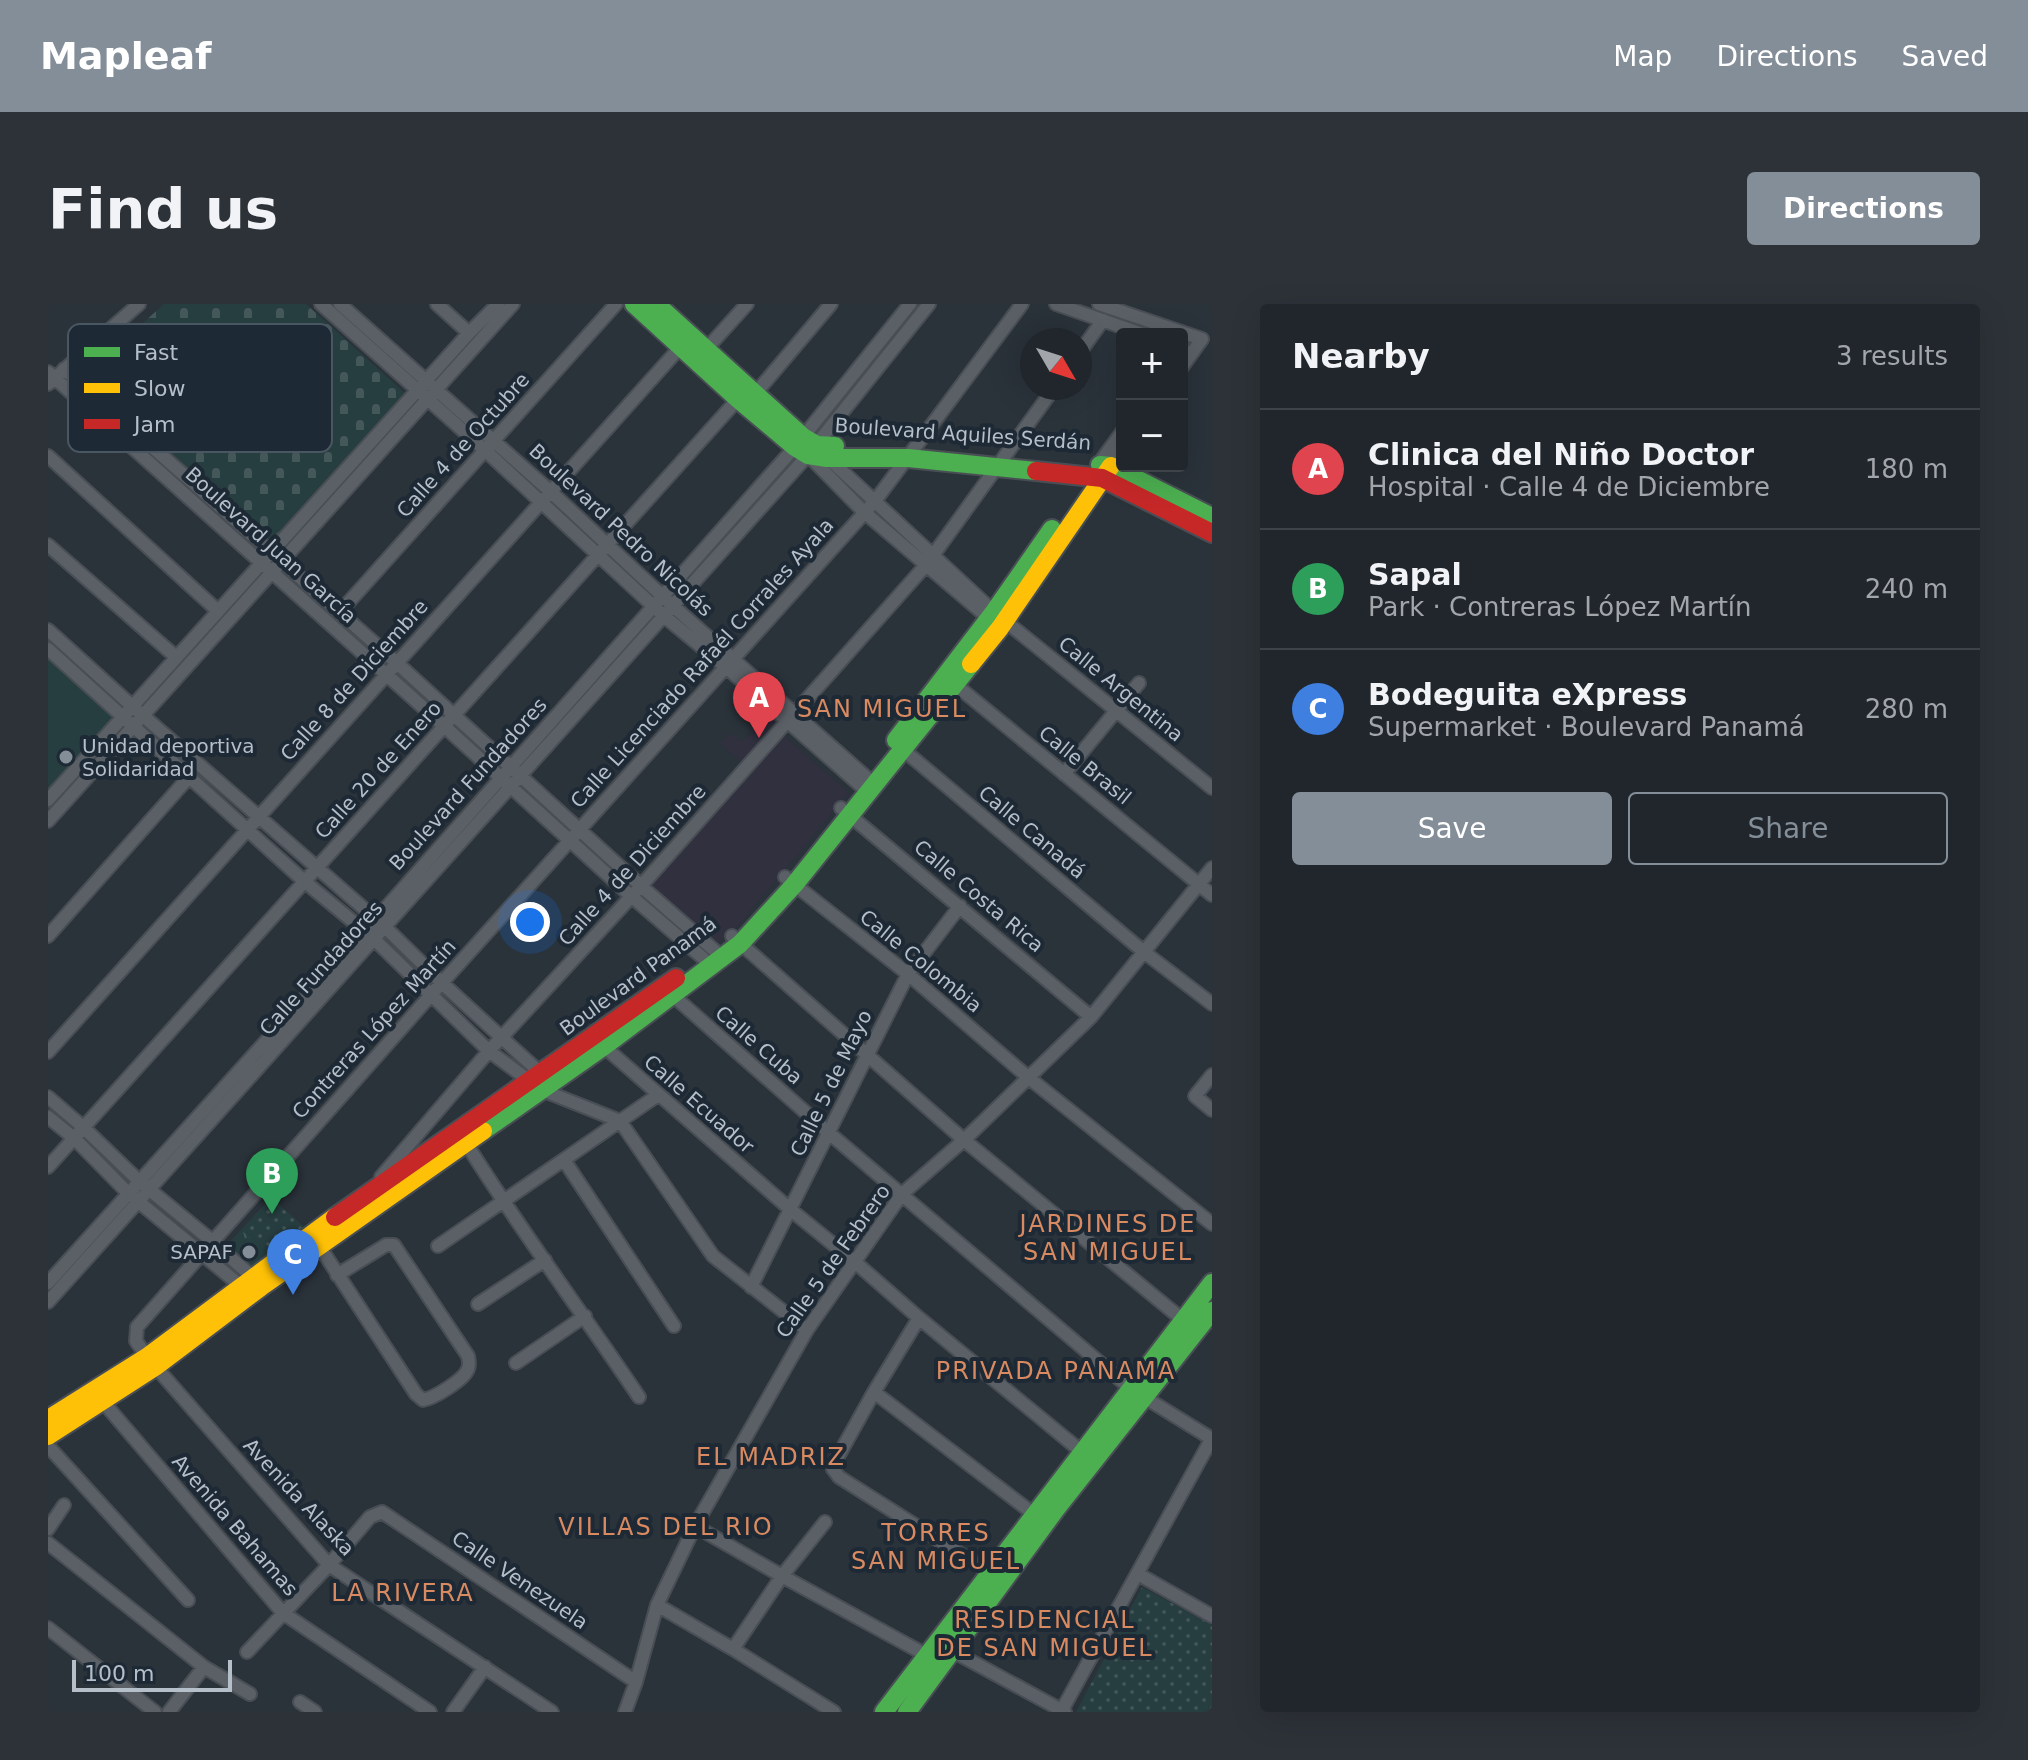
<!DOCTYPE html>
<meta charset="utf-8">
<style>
body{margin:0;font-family:"DejaVu Sans",sans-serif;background:#2d3238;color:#f1f3f6}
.controls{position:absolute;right:24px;top:24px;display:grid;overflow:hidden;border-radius:8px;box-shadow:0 8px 32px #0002}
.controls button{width:72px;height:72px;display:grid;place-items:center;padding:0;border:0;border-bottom:2px solid #3d4348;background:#20262c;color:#f1f3f6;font:40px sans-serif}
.compass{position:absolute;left:972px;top:24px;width:72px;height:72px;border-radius:50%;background:#20262c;box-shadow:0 8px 32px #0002;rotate:129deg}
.scale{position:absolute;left:24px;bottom:20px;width:160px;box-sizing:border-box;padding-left:8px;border:4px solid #b4bfca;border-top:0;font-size:22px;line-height:28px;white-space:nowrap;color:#b4bfca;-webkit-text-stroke:6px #1d2935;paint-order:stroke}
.you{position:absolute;left:482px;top:618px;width:28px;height:28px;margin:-20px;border:6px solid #fff;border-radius:50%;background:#1a73e8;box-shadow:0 0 0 12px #1a73e833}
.badge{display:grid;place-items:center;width:52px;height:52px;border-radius:50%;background:#848e98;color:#fff;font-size:26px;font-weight:700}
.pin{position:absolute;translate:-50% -66px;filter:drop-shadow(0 2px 4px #0008)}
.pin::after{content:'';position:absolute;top:42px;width:28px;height:24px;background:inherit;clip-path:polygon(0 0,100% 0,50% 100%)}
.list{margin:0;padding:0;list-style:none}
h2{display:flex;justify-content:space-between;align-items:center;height:104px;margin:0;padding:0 32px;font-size:34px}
h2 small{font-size:26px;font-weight:400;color:#a2a5a9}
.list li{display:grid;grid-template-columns:52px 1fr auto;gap:24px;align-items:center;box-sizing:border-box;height:120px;padding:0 32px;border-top:2px solid #3d4348}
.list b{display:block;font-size:30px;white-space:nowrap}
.list p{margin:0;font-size:26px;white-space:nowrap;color:#a2a5a9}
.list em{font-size:26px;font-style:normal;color:#a2a5a9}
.actions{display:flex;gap:16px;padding:24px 32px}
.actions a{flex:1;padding:18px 0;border:2px solid #848e98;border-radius:8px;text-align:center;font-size:28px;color:#848e98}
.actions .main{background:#848e98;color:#fff}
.map{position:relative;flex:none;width:1164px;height:1408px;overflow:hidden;border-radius:8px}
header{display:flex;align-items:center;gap:48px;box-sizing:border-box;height:112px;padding:0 40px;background:#848e98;color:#fff}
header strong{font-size:38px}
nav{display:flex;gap:44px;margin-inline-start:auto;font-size:28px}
.intro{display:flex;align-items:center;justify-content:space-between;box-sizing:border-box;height:192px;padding:0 48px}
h1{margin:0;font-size:56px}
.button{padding:20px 36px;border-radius:8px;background:#848e98;color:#fff;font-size:28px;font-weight:700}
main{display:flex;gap:48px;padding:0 48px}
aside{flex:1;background:#20262c;border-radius:8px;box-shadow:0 8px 32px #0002}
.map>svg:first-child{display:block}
.medical{fill:#30303f}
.grass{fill:url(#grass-tufts)}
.cemetery{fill:url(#cemetery-stones)}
.park{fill:url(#park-dots)}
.pitch{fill:#273e40}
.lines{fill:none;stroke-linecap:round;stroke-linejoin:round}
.street-casing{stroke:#484e54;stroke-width:16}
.fast-casing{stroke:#484e54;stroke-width:22}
.slow-casing{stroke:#484e54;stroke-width:22}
.jam-casing{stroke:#484e54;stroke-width:22}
.street{stroke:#5b6067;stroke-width:12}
.fast{stroke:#4caf50;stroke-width:18}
.slow{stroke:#ffc107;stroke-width:18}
.jam{stroke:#c62828;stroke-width:18}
.poi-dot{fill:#848e98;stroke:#1d2935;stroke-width:3}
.labels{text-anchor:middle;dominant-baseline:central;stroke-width:8;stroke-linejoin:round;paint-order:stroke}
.street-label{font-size:20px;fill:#b4bfca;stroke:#1d2935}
.poi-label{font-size:20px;fill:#b4bfca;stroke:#1d2935;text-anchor:start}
.quarter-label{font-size:24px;letter-spacing:2px;fill:#d98a60;stroke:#1d2935}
.key{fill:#1d2935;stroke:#4a5662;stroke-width:2}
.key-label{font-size:22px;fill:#b4bfca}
</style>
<header>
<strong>Mapleaf</strong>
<nav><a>Map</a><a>Directions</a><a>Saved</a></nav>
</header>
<div class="intro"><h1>Find us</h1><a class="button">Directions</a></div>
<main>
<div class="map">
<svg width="1164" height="1408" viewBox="0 0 1164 1408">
<defs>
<pattern id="grass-tufts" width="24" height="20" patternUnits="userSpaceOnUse" patternTransform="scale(2)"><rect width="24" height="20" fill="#273e40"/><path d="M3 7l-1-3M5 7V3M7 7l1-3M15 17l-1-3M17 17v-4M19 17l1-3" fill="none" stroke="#44585a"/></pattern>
<pattern id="cemetery-stones" width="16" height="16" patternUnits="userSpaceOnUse" patternTransform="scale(2)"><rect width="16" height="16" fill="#273e40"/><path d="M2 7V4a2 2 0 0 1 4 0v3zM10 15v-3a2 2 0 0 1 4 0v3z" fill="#44585a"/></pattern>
<pattern id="park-dots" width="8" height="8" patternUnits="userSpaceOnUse" patternTransform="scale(2)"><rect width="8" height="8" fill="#273e40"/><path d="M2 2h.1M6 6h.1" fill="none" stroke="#44585a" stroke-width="1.8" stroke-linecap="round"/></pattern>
</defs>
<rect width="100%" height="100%" fill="#2a323a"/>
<path class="medical" d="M718 412 732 424 697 462 671 439 682 429 694 438Z
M736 432 801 489 690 622 667 642 601 584Z"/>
<path class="grass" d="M223 894 262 928 207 968 177 943Z"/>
<path class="cemetery" d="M116 0H258L359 91 224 244 33 75Z"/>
<path class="park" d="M223 894 262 928 225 954 193 926Z
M1094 1283 1164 1321V1408H1028Z"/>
<path class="pitch" d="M0 349 72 413 0 493Z"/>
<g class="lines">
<defs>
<path id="street" d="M273 0 438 147 616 312 678 363 821 489
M292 0 503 188 625 302 827 481
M389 0 421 29
M1008 0 1094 30
M1051 0 1154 35
M1134 44H1135
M1032 48 1055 16
M653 51 699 0
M1134 63 1154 35
M16 65 349 359 593 582 674 653
M0 68 396 422 583 592 663 661
M0 80 91 0
M707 90 783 0
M760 151 816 208 945 318
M0 152 170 307
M779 153 946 308 1164 484
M1050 161 1074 128
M1063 162 1074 147
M0 241 128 353
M291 309 568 0
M0 326 84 402 337 623 394 679 498 774
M0 345 256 577 326 635 441 747 494 786 572 817 665 952 759 1026
M903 377 1164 591
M852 443 1096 648 1164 700
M1016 470 1091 379
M0 496 421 29 450 0
M793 504 1043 713
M0 517 465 0
M737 573 860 670 981 774 1164 920
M0 632 141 473
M684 632 916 836 1135 1016
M621 688 781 829 1083 1085 1164 1135
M552 739 743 906 807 958 871 1014 1034 1148
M0 748 636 39
M1164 771 1147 792 1164 806
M0 793 35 823 91 877 164 937 209 977
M0 813 26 834 80 889 199 987
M418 839C472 926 534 1008 591 1093
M516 856 626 1022
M0 863 690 95
M333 873 441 747 593 582 878 261 1006 84
M268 937 368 1090 375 1096C386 1094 416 1076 420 1065 422 1060 421 1057 420 1052L346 941H338L289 971
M390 942 610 791
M0 979 328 615 747 143 862 0
M703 983 860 670 912 602
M0 998 760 151 881 0
M430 1000 497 956
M871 1014 826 1088 788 1156 785 1165 791 1173 941 1268
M468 1059 537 1012
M826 1088 987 1211
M51 1093 235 1309 382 1408
M0 1142 140 1296
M647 1222 734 1272 880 1352
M0 1225 16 1201
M0 1239 156 1363 202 1390
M1090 1270 1164 1312
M609 1301 685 1345 786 1408
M0 1324 107 1408
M897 1343 1017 1408
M685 1345 734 1272 777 1218
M199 1348 281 1261 322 1213 334 1208 588 1378
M252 1398 267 1408
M1014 1406 1164 1134
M121 1408 156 1363
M405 1408 437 1363
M504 1408 281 1261 99 1053 88 1037 89 1023 382 692 827 197 974 0
M577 1408 588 1378 609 1301 647 1222 759 1026 854 890 916 836 1043 713 1164 564"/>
<path id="fast" d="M586 0 690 95 747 143 760 151 779 154H860L988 167
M608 0 755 133 769 141 787 142
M1052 161 1063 162 1164 213
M848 436 946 308 1004 225
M435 827 555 743 692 640 746 581 923 360
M836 1408 1164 979
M859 1408 1008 1205 1164 1007"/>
<path id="slow" d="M923 360 952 324 1063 162
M0 1115 99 1053 287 913
M0 1132 107 1063 213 983 435 827"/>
<path id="jam" d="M988 167 1054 174 1164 229
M287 913 628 674"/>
</defs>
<use href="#street" class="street-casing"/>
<use href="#fast" class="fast-casing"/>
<use href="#slow" class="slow-casing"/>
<use href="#jam" class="jam-casing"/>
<use href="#street" class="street"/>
<use href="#fast" class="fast"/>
<use href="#slow" class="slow"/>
<use href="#jam" class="jam"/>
</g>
<g class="poi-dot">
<circle cx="18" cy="453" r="8"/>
<circle cx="201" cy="948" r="8"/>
</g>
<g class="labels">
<g class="street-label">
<text transform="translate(915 130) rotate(4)">Boulevard Aquiles Serdán</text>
<text transform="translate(415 141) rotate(-48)">Calle 4 de Octubre</text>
<text transform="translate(573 226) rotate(43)">Boulevard Pedro Nicolás</text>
<text transform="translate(223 241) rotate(42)">Boulevard Juan García</text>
<text transform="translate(654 359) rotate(-48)">Calle Licenciado Rafaél Corrales Ayala</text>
<text transform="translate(306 376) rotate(-48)">Calle 8 de Diciembre</text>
<text transform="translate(1073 385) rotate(39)">Calle Argentina</text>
<text transform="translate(1037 461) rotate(39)">Calle Brasil</text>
<text transform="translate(330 466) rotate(-48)">Calle 20 de Enero</text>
<text transform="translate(420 480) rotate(-48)">Boulevard Fundadores</text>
<text transform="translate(984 528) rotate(40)">Calle Canadá</text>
<text transform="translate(584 561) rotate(-48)">Calle 4 de Diciembre</text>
<text transform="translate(931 592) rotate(40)">Calle Costa Rica</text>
<text transform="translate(873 657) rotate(39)">Calle Colombia</text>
<text transform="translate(273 664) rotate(-48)">Calle Fundadores</text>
<text transform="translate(590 672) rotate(-36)">Boulevard Panamá</text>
<text transform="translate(326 725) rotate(-48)">Contreras López Martín</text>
<text transform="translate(711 741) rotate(41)">Calle Cuba</text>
<text transform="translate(783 779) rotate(-64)">Calle 5 de Mayo</text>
<text transform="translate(651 800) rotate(41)">Calle Ecuador</text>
<text transform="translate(785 957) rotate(-55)">Calle 5 de Febrero</text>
<text transform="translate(251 1193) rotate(47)">Avenida Alaska</text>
<text transform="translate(187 1221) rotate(49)">Avenida Bahamas</text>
<text transform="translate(472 1276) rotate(34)">Calle Venezuela</text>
</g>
<g class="poi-label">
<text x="34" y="442">Unidad deportiva<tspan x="34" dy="23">Solidaridad</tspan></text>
<text x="185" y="948" text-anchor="end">SAPAF</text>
</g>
<g class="quarter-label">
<text x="834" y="405">SAN MIGUEL</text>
<text x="1060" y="920">JARDINES DE<tspan x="1060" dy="28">SAN MIGUEL</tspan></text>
<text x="1008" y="1067">PRIVADA PANAMA</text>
<text x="723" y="1153">EL MADRIZ</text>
<text x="618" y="1223">VILLAS DEL RIO</text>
<text x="888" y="1229">TORRES<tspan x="888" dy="28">SAN MIGUEL</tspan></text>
<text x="355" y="1289">LA RIVERA</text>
<text x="997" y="1316">RESIDENCIAL<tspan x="997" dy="28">DE SAN MIGUEL</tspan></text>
</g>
</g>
<rect x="20" y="20" width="264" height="128" rx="12" class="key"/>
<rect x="36" y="43" width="36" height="10" fill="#4caf50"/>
<rect x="36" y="79" width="36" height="10" fill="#ffc107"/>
<rect x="36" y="115" width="36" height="10" fill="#c62828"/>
<g class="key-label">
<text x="86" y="56">Fast</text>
<text x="86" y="92">Slow</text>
<text x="86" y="128">Jam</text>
</g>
</svg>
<div class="controls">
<button>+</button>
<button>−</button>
</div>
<svg class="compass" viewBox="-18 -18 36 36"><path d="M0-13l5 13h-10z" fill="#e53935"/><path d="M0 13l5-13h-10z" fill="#a2a5a9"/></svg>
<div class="scale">100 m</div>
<div class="you"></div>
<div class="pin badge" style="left:711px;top:434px;background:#e0444e">A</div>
<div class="pin badge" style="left:224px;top:910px;background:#2e9e5b">B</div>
<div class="pin badge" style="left:245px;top:991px;background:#3f7fe0">C</div>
</div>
<aside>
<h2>Nearby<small>3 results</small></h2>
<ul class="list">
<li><span class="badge" style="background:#e0444e">A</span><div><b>Clinica del Niño Doctor</b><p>Hospital · Calle 4 de Diciembre</p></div><em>180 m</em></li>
<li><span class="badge" style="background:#2e9e5b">B</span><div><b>Sapal</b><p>Park · Contreras López Martín</p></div><em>240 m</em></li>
<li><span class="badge" style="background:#3f7fe0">C</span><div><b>Bodeguita eXpress</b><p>Supermarket · Boulevard Panamá</p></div><em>280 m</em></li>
</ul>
<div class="actions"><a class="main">Save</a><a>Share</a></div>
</aside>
</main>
